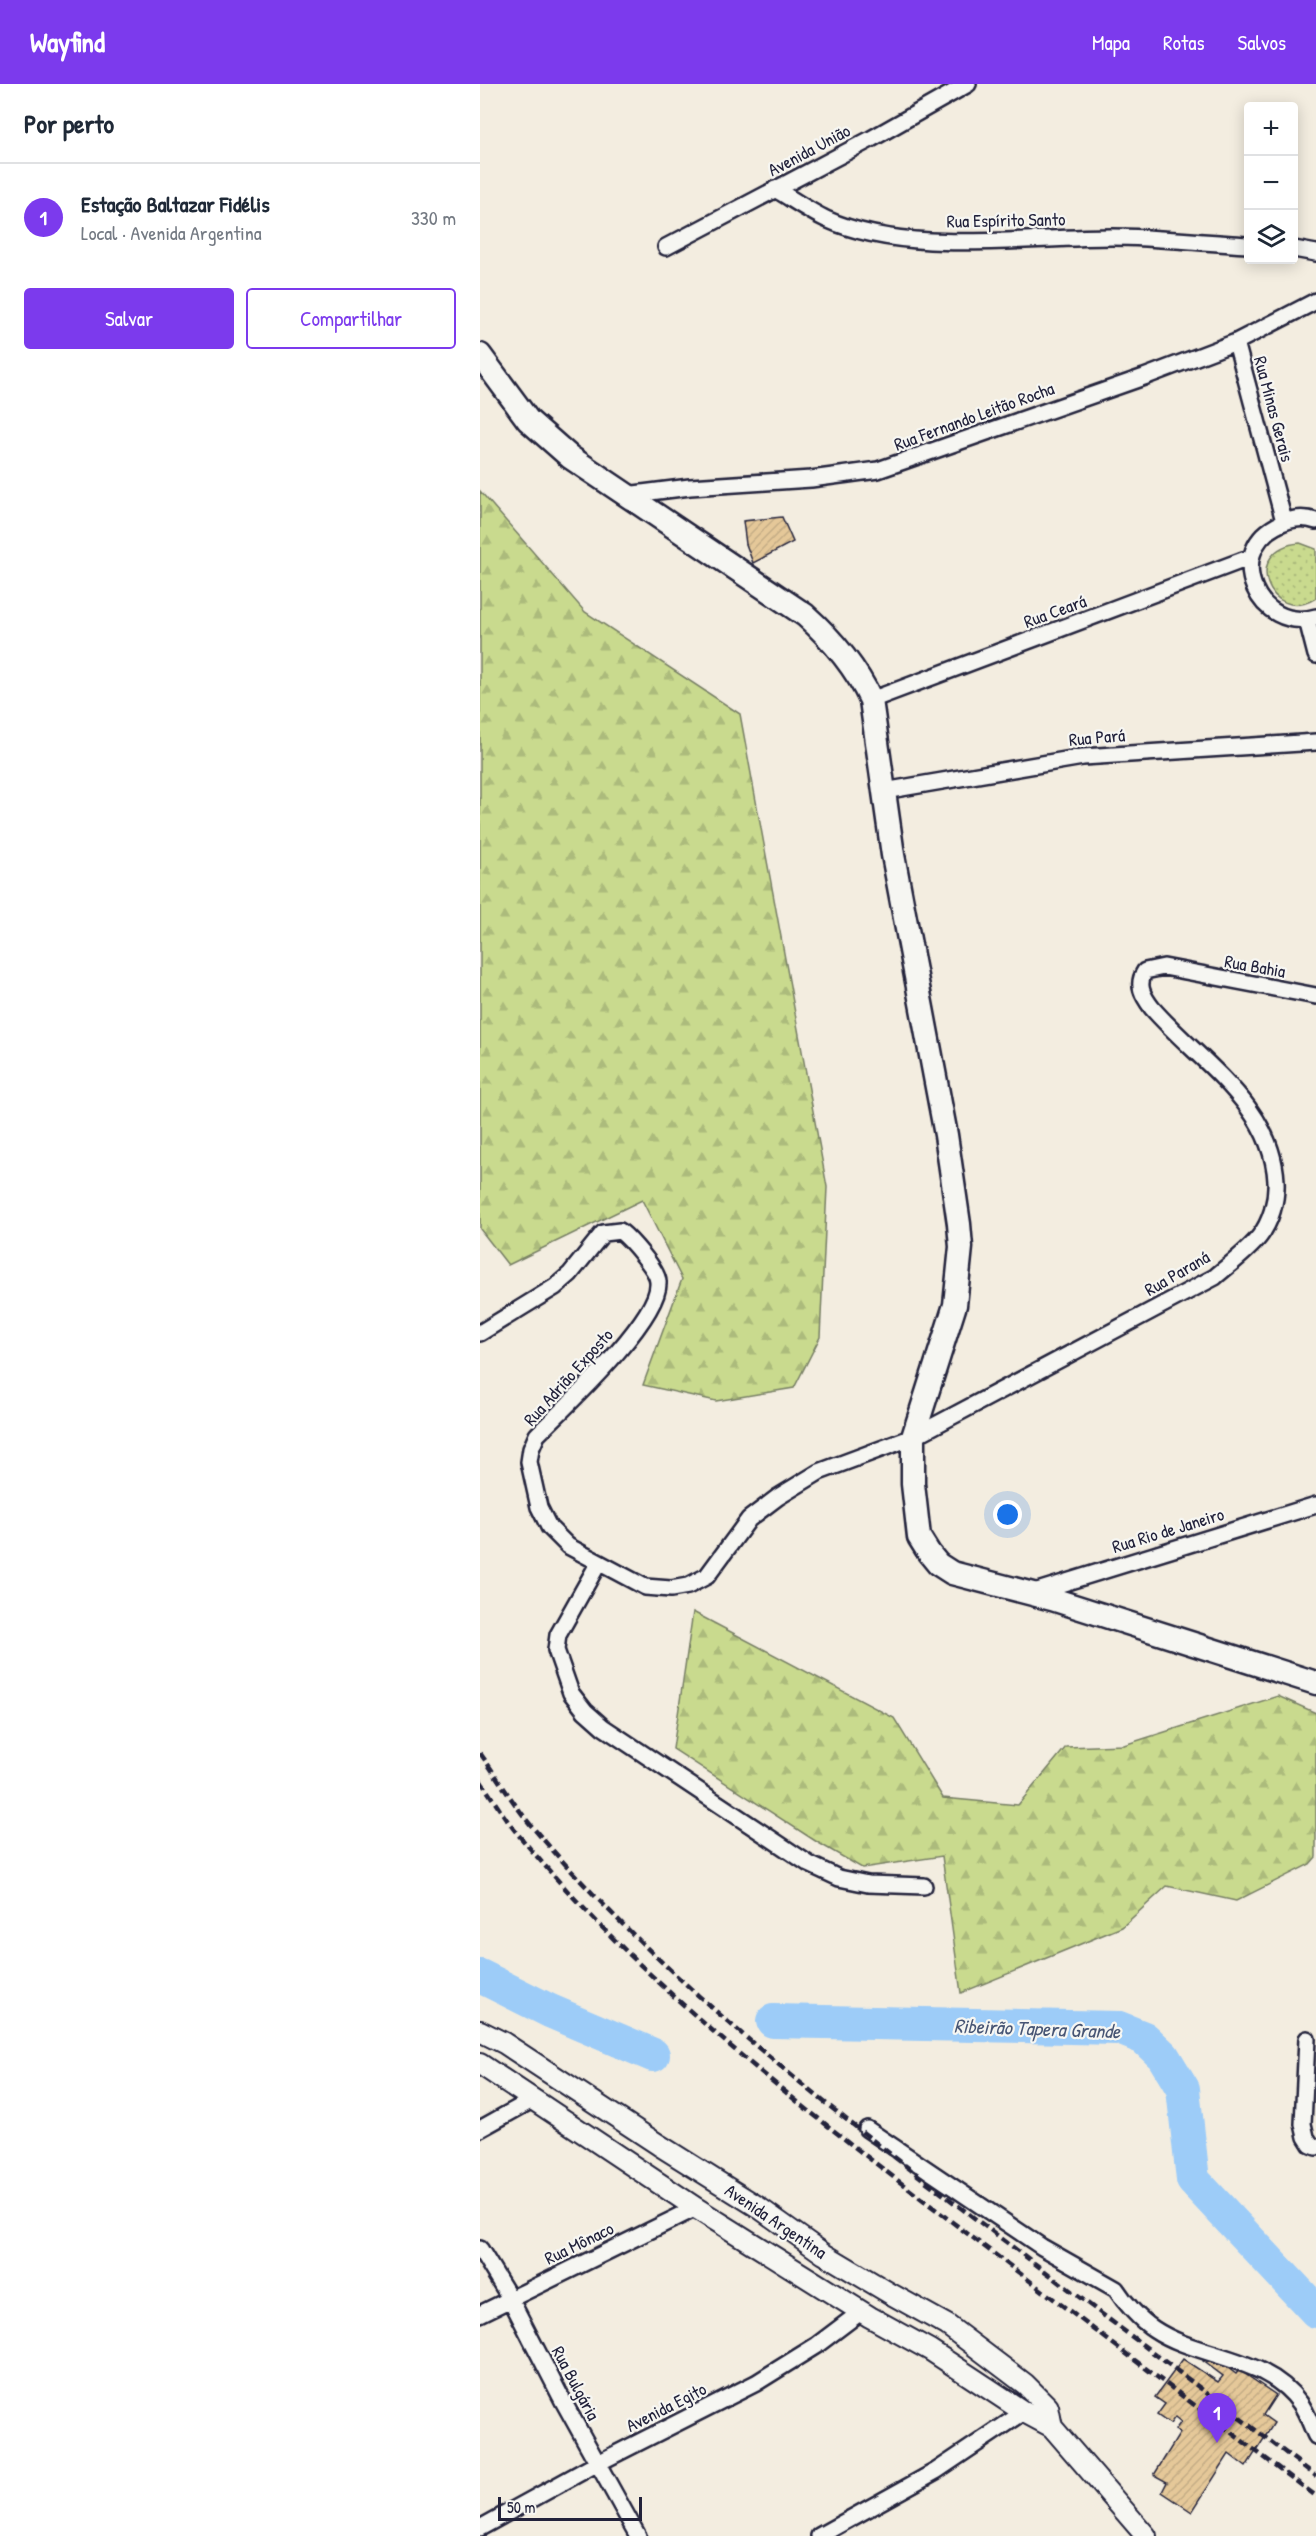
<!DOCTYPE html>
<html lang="pt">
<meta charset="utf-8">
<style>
body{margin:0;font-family:"Patrick Hand",sans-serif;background:#f2f2f3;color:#1f2937}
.controls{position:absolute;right:18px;top:18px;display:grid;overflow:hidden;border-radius:6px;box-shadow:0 3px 15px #0003}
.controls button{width:54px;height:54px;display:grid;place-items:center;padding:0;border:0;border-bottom:2px solid #e0e1e3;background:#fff;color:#1f2937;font:30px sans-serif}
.scale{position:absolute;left:18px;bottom:15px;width:144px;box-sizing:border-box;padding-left:6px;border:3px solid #22223b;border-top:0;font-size:16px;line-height:21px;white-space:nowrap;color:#22223b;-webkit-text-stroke:4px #f6f6f2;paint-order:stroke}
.you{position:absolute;left:528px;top:1431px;width:21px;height:21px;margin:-15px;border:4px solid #fff;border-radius:50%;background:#1a73e8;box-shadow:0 0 0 9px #1a73e833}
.badge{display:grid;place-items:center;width:39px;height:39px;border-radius:50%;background:#7c3aed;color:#fff;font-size:20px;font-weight:700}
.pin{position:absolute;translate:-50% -50px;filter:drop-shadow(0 2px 3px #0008)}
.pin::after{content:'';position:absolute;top:32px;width:21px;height:18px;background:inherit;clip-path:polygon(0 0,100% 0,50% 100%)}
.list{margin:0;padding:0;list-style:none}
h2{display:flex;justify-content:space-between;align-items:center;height:78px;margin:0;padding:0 24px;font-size:26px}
h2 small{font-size:20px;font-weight:400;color:#747a83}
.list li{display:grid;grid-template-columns:39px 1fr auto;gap:18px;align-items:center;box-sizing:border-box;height:108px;padding:0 24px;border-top:2px solid #e0e1e3}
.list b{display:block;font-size:22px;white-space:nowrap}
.list p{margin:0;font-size:20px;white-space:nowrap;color:#747a83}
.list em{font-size:20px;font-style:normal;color:#747a83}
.actions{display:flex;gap:12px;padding:18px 24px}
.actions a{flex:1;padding:14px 0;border:2px solid #7c3aed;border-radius:6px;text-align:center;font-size:21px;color:#7c3aed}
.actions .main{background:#7c3aed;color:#fff}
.icon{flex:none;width:33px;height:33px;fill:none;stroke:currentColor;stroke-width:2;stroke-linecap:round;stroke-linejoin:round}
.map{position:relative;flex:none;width:836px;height:2452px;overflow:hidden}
header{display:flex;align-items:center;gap:36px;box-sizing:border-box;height:84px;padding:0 30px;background:#7c3aed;color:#fff}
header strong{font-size:28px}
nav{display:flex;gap:33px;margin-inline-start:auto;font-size:21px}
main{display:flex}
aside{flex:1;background:#fff}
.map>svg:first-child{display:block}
.grass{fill:url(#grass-dots);stroke:#767e64;stroke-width:1.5}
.forest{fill:url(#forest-firs);stroke:#767e64;stroke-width:1.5}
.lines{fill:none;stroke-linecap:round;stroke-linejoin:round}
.river{stroke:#9dccf8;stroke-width:34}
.building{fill:url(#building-hatch);stroke:#22223b;stroke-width:1.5}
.minor-casing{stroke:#22223b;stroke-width:20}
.tertiary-casing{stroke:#22223b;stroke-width:24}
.secondary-casing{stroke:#22223b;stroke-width:27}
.minor{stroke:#f6f6f2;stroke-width:15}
.tertiary{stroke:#f6f6f2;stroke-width:20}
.secondary{stroke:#f6f6f2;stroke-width:22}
.rail{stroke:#22223b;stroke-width:4.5;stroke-dasharray:9 4.5;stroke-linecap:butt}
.labels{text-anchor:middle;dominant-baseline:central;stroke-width:4.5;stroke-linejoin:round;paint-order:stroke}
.street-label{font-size:18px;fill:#22223b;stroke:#f6f6f2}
.water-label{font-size:20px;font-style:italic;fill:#475574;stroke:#f6f6f2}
</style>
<header>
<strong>Wayfind</strong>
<nav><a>Mapa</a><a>Rotas</a><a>Salvos</a></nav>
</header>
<main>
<aside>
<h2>Por perto<small></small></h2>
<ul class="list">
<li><span class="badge">1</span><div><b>Estação Baltazar Fidélis</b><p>Local · Avenida Argentina</p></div><em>330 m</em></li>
</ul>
<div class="actions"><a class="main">Salvar</a><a>Compartilhar</a></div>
</aside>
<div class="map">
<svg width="836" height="2452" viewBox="0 0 836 2452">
<defs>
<pattern id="grass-dots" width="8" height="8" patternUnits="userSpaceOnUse" patternTransform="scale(1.5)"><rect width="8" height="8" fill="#c9da8e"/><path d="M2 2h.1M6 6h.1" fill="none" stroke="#acbb7b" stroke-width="1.8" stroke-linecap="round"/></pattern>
<pattern id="forest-firs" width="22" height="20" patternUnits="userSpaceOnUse" patternTransform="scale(1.5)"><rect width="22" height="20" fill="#c9da8e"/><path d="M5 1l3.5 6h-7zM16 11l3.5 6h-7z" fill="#acbb7b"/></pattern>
<pattern id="building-hatch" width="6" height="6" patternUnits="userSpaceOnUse" patternTransform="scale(1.5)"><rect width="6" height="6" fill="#e5c899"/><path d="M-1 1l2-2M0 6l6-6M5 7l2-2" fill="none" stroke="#c4ac85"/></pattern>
</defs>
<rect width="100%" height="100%" fill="#f3ede0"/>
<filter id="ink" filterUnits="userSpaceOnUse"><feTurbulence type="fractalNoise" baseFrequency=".0167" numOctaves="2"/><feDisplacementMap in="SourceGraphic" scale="12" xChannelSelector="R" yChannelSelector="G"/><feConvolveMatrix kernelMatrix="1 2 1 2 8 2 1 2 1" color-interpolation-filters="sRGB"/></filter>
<g filter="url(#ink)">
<path class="grass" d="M820 459 836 465V514C789 543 760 464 820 459Z"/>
<path class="forest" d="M0 407 105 528 260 630 347 1103 340 1253 314 1304 236 1317 163 1301 202 1195 162 1116 28 1181 0 1145Z
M213 1528 414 1634 463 1714 538 1721 586 1663 644 1661 798 1612 836 1629V1773L830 1780 756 1817 687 1802 642 1843 481 1909 462 1772 382 1784 337 1758 193 1665Z"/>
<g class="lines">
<path class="river" d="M0 1892 70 1927 173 1971
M293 1937 639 1944 664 1954 683 1972 703 2005 713 2096 836 2227"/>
</g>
<path class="building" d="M302 433 313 458 273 479 266 460 263 437Z
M729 2270 756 2290 759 2286 796 2311 783 2331 794 2339 766 2383 749 2370 712 2428 682 2408 687 2398 674 2391 700 2349 695 2346 701 2338 695 2333 690 2340 677 2331 685 2320 675 2313 703 2275 738 2298 743 2292 723 2277Z"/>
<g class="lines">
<defs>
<path id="minor" d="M295 105C312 115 329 127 346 135 427 172 545 153 632 153 677 153 723 159 768 161
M186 163 391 55 488 0
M814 165 836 169
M756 258 804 437
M146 411 210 403 331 395 398 386 664 293 756 258 836 217
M836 437C822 432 808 435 796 442 744 470 778 550 836 533
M827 536 836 571
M391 616 771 473
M404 707 603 673 836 658
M0 1249 75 1203 90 1190 123 1149 140 1147C150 1155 178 1186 178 1198 181 1234 84 1324 57 1351L51 1365 49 1378 59 1423 69 1443 88 1462 165 1503 191 1505 208 1502 227 1492 269 1435 298 1413 339 1388 433 1353 735 1193C750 1180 767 1168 779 1153 791 1138 797 1116 796 1097 792 1020 718 977 672 924 663 912 656 901 665 887L684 883 836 912
M118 1480 78 1551 76 1566 91 1609 105 1627 123 1643 329 1780 359 1794 388 1800 444 1802
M551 1509 836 1421
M827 1955 823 2040 826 2053 831 2061 836 2063
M0 2045 54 2015
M387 2045 562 2163 636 2205C645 2219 660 2236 674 2245 719 2275 786 2271 820 2319 827 2328 831 2342 836 2352
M0 2165 30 2214 83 2317 158 2452
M0 2230 216 2124
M0 2444 118 2379 276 2299 337 2261 382 2227
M339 2452 456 2387 544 2328"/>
<path id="tertiary" d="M0 1947 24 1959 179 2061 278 2123 344 2170 411 2210 467 2241 545 2300 568 2323 572 2343
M0 1980 216 2124 390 2233 450 2266 544 2328 572 2343 666 2452"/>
<path id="secondary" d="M0 271 48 336 90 373 325 531C353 556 375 582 391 616L413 771 466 1051 479 1140 481 1163 475 1221 433 1353V1400L439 1453 449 1469 458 1480 472 1489 572 1515 836 1599"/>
</defs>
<use href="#minor" class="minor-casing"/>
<use href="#tertiary" class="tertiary-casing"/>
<use href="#secondary" class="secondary-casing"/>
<use href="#minor" class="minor"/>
<use href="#tertiary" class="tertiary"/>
<use href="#secondary" class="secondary"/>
<path class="rail" d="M0 1669C18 1694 35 1723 55 1746 183 1895 337 2015 493 2133 607 2219 722 2305 836 2392
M0 1696C14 1716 26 1737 42 1755 162 1899 311 2015 459 2128 584 2223 710 2318 836 2412"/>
</g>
</g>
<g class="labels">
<g class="street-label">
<text transform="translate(329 66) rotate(-28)">Avenida União</text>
<text transform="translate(526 136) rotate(-1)">Rua Espírito Santo</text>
<text transform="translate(794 325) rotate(75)">Rua Minas Gerais</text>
<text transform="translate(494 332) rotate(-20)">Rua Fernando Leitão Rocha</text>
<text transform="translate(575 527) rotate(-20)">Rua Ceará</text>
<text transform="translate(617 653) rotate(-5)">Rua Pará</text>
<text transform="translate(775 882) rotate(10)">Rua Bahia</text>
<text transform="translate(697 1189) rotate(-30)">Rua Paraná</text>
<text transform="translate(88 1293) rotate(-48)">Rua Adrião Exposto</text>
<text transform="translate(688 1446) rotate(-17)">Rua Rio de Janeiro</text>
<text transform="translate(296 2137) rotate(34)">Avenida Argentina</text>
<text transform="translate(99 2159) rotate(-26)">Rua Mônaco</text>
<text transform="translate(96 2299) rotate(62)">Rua Bulgária</text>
<text transform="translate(186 2323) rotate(-27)">Avenida Egito</text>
</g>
<g class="water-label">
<text transform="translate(557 1944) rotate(2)">Ribeirão Tapera Grande</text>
</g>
</g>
</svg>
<div class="controls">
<button>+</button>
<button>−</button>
<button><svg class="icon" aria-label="layers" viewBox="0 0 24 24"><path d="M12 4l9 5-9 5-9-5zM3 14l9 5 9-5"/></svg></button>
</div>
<div class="scale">50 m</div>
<div class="you"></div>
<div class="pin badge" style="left:737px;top:2359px">1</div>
</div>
</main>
